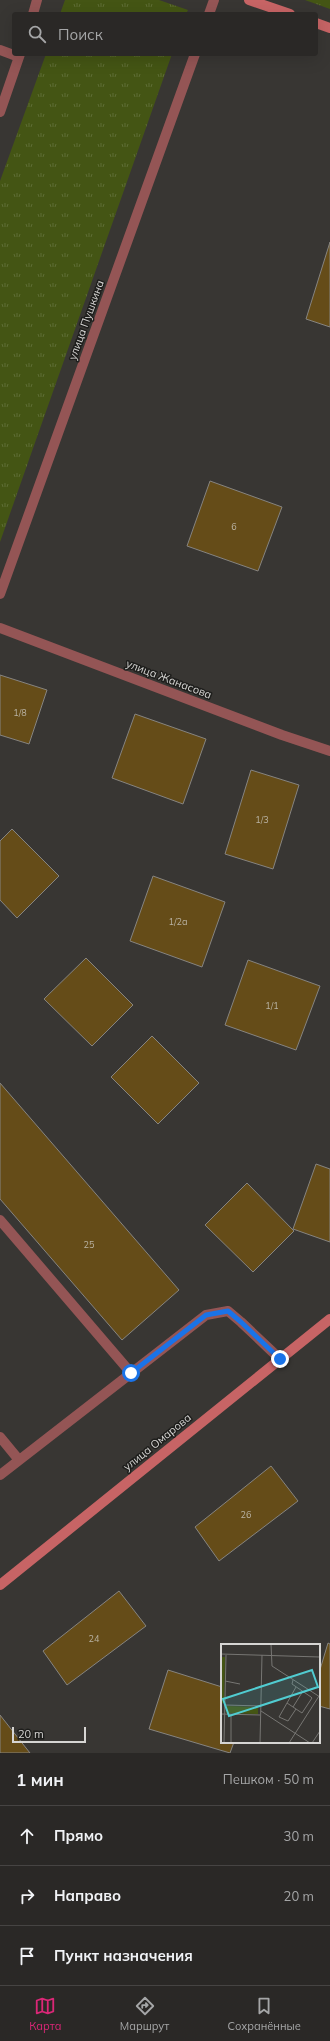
<!DOCTYPE html>
<html lang="ru">
<meta charset="utf-8">
<style>
body{margin:0;font-family:Mulish,sans-serif;background:#363432;color:#f1f3f6}
.scale{position:absolute;left:12px;bottom:10px;width:74px;box-sizing:border-box;padding-left:4px;border:2px solid #d6d5d3;border-top:0;font-size:11px;line-height:14px;white-space:nowrap;color:#d6d5d3;-webkit-text-stroke:3px #1e1e1c;paint-order:stroke}
.stop{position:absolute;width:12px;height:12px;margin:-9px;border:3px solid #1a73e8;border-radius:50%;background:#fff}
.stop.end{background:#1a73e8;border-color:#fff;box-shadow:0 1px 4px #0008}
.list{margin:0;padding:0;list-style:none}
h2{display:flex;justify-content:space-between;align-items:center;height:52px;margin:0;padding:0 16px;font-size:17px}
h2 small{font-size:13px;font-weight:400;color:#a5a6a7}
.list li{display:grid;grid-template-columns:26px 1fr auto;gap:12px;align-items:center;box-sizing:border-box;height:60px;padding:0 16px;border-top:1px solid #464443}
.list b{display:block;font-size:15px;white-space:nowrap}
.list em{font-size:13px;font-style:normal;color:#a5a6a7}
.icon{flex:none;width:22px;height:22px;fill:none;stroke:currentColor;stroke-width:2;stroke-linecap:round;stroke-linejoin:round}
.map{position:relative;flex:none;width:330px;height:1753px;overflow:hidden}
.search{position:absolute;background:#2a2826;box-shadow:0 4px 16px #0002;left:12px;right:12px;top:12px;height:44px;display:flex;align-items:center;gap:10px;box-sizing:border-box;padding:0 14px;border-radius:4px;color:#a5a6a7;font-size:15px}
.sheet{height:232px;background:#2a2826}
nav{display:flex;justify-content:space-around;align-items:center;box-sizing:border-box;height:56px;border-top:1px solid #464443;background:#2a2826;font-size:11px;color:#a5a6a7}
nav a{display:grid;justify-items:center;gap:2px}
nav .on{color:#db2777}
.map>svg:first-child{display:block}
.park{fill:url(#park-tufts)}
.building{fill:#654c18;stroke:#868480}
.lines{fill:none;stroke-linecap:round;stroke-linejoin:round}
.lane{stroke:#945555;stroke-width:10}
.street{stroke:#945555;stroke-width:10}
.secondary{stroke:#c76465;stroke-width:10}
.route{stroke:#1a73e8;stroke-width:5}
.labels{text-anchor:middle;dominant-baseline:central;stroke-width:3;stroke-linejoin:round;paint-order:stroke}
.number-label{font-size:9px;fill:#bab3a4}
.street-label{font-size:11px;fill:#d6d5d3;stroke:#1e1e1c}
.inset-road{fill:none;stroke:#777673;stroke-width:1}
.view{fill:#51ccd1;fill-opacity:0.15;stroke:#51ccd1;stroke-width:2}
.inset-edge{fill:none;stroke:#d6d5d3;stroke-width:2}
</style>
<div class="map">
<svg width="330" height="1753" viewBox="0 0 330 1753">
<defs>
<pattern id="park-tufts" width="24" height="20" patternUnits="userSpaceOnUse"><rect width="24" height="20" fill="#445514"/><path d="M3 7l-1-3M5 7V3M7 7l1-3M15 17l-1-3M17 17v-4M19 17l1-3" fill="none" stroke="#5e6d35"/></pattern>
</defs>
<rect width="100%" height="100%" fill="#383633"/>
<path class="park" d="M65 0H159L188 10 186 14H60Z
M305 0H330V9Z
M46 54H172L0 542V181Z"/>
<path class="building" d="M330 242V327L306 319Z
M210 481 282 507 258 571 187 546Z
M0 675 47 690 29 744 0 735Z
M135 714 206 739 183 804 112 778Z
M251 770 299 785 273 869 225 854Z
M12 829 59 876 17 918 0 900V841Z
M153 876 225 902 202 967 130 941Z
M86 958 133 1005 92 1046 44 999Z
M248 960 320 986 296 1050 225 1025Z
M152 1036 199 1083 158 1124 111 1077Z
M0 1083 179 1290 122 1340 0 1199Z
M316 1164 330 1169V1242L293 1229Z
M247 1183 294 1231 253 1272 205 1225Z
M271 1466 298 1501 219 1561 195 1527Z
M119 1591 146 1626 67 1685 43 1651Z
M328 1643 330 1644V1709L319 1706V1673Z
M168 1670 222 1687V1742H234L230 1753 149 1729Z
M0 1715 30 1753H0Z"/>
<g class="lines">
<path class="lane" d="M0 1220 131 1373
M0 1437 19 1460
M0 1475 206 1315 228 1311 241 1322 280 1359"/>
<path class="street" d="M33 14 37 0
M209 14 214 0
M0 50 19 57
M0 112 20 54
M0 594 195 54
M0 628 282 735 330 751"/>
<path class="secondary" d="M249 0 290 14
M316 23 330 28
M0 1585 330 1319"/>
</g>
<g class="lines">
<path class="route" d="M131 1373 206 1315 228 1311 241 1322 280 1359"/>
</g>
<g class="labels">
<g class="number-label">
<text x="234" y="526">6</text>
<text x="20" y="712">1/8</text>
<text x="262" y="819">1/3</text>
<text x="178" y="921">1/2а</text>
<text x="272" y="1005">1/1</text>
<text x="89" y="1244">25</text>
<text x="246" y="1514">26</text>
<text x="94" y="1638">24</text>
</g>
<g class="street-label">
<text transform="translate(86 320) rotate(-70)">улица Пушкина</text>
<text transform="translate(169 679) rotate(21)">улица Жанасова</text>
<text transform="translate(157 1442) rotate(-39)">улица Омарова</text>
</g>
</g>
<g transform="translate(221 1644)">
<rect width="99" height="99" fill="#383633"/>
<path d="M0 13H4L3 59H0ZM5 62 37 63V70L5 69Z" fill="#445514"/>
<path class="inset-road" d="M50 0 51 22 99 53M0 10 99 13M72 36 71 40 90 53 91 54 81 69 66 59 75 43M4 37 19 40M66 59 58 73 67 77 75 65M4 61 40 62M72 63 82 47M40 67 89 99M0 70 39 71M3 99 5 11M10 99V70M39 99 41 11M68 99 98 52M91 99 99 87"/>
<path class="view" d="M91 26 97 43 8 72 2 55Z"/>
<rect width="99" height="99" class="inset-edge"/>
</g>
</svg>
<div class="scale">20 m</div>
<div class="stop" style="left:131px;top:1373px"></div>
<div class="stop end" style="left:280px;top:1359px"></div>
<div class="search"><svg class="icon" aria-label="search" viewBox="0 0 24 24"><circle cx="10" cy="10" r="6"/><path d="M15 15l6 6"/></svg>Поиск</div>
</div>
<section class="sheet">
<h2>1 мин<small>Пешком · 50 m</small></h2>
<ul class="list">
<li><svg class="icon" aria-label="ahead" viewBox="0 0 24 24"><path d="M12 20V5M6 11l6-6 6 6"/></svg><div><b>Прямо</b></div><em>30 m</em></li>
<li><svg class="icon" aria-label="right" viewBox="0 0 24 24"><path d="M7 20v-9h11M14 6l5 5-5 5"/></svg><div><b>Направо</b></div><em>20 m</em></li>
<li><svg class="icon" aria-label="arrive" viewBox="0 0 24 24"><path d="M6 21V4h12l-3 4 3 4H6"/></svg><div><b>Пункт назначения</b></div></li>
</ul>
</section>
<nav>
<a class="on"><svg class="icon" aria-label="map" viewBox="0 0 24 24"><path d="M3 6l6-2 6 2 6-2v14l-6 2-6-2-6 2zM9 4v14M15 6v14"/></svg>Карта</a>
<a><svg class="icon" aria-label="directions" viewBox="0 0 24 24"><path d="M12 3l9 9-9 9-9-9zM9 14v-3h6M13 9l2 2-2 2"/></svg>Маршрут</a>
<a><svg class="icon" aria-label="saved" viewBox="0 0 24 24"><path d="M7 4h10v16l-5-4-5 4z"/></svg>Сохранённые</a>
</nav>
